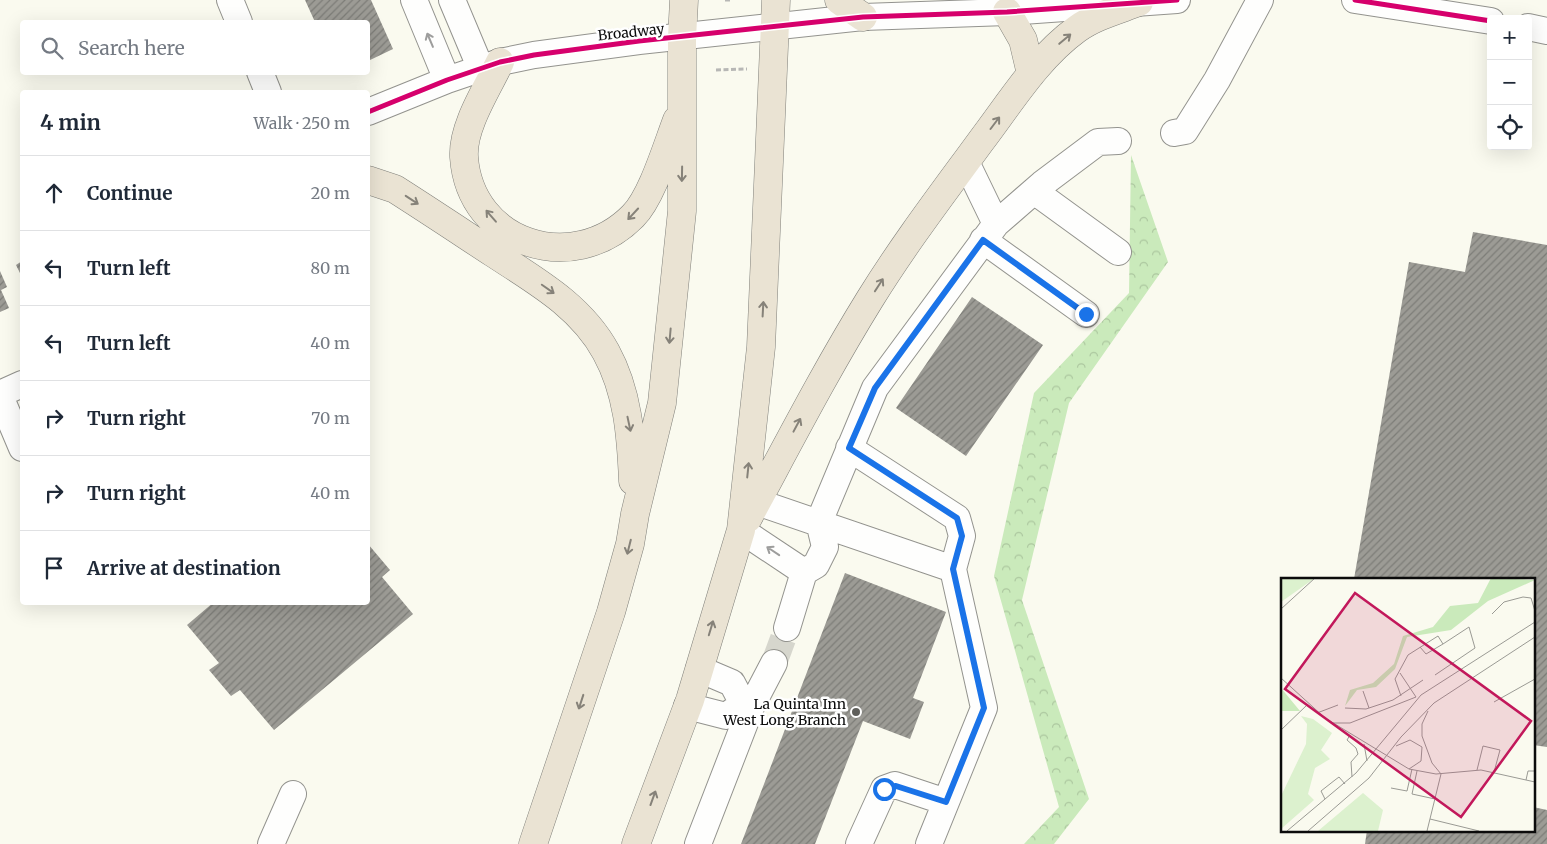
<!DOCTYPE html>
<meta charset="utf-8">
<style>
body{margin:0;font-family:Merriweather,serif;background:#f6f6f7;color:#1f2937}
.controls{position:absolute;right:15px;top:15px;display:grid;overflow:hidden;border-radius:5px;box-shadow:0 5px 20px #0002}
.controls button{width:45px;height:45px;display:grid;place-items:center;padding:0;border:0;border-bottom:1px solid #e0e1e3;background:#fff;color:#1f2937;font:25px sans-serif}
.stop{position:absolute;width:15px;height:15px;margin:-11px;border:4px solid #1a73e8;border-radius:50%;background:#fff}
.stop.end{background:#1a73e8;border-color:#fff;box-shadow:0 1px 5px #0008}
.list{margin:0;padding:0;list-style:none}
h2{display:flex;justify-content:space-between;align-items:center;height:65px;margin:0;padding:0 20px;font-size:21px}
h2 small{font-size:16px;font-weight:400;color:#747a83}
.list li{display:grid;grid-template-columns:32px 1fr auto;gap:15px;align-items:center;box-sizing:border-box;height:75px;padding:0 20px;border-top:1px solid #e0e1e3}
.list b{display:block;font-size:19px;white-space:nowrap}
.list em{font-size:16px;font-style:normal;color:#747a83}
.icon{flex:none;width:28px;height:28px;fill:none;stroke:currentColor;stroke-width:2;stroke-linecap:round;stroke-linejoin:round}
.map{position:relative;flex:none;width:1547px;height:844px;overflow:hidden}
.search{position:absolute;background:#fff;box-shadow:0 5px 20px #0002;left:20px;top:20px;width:350px;height:55px;display:flex;align-items:center;gap:12px;box-sizing:border-box;padding:0 18px;border-radius:5px;color:#747a83;font-size:19px}
.panel{position:absolute;background:#fff;box-shadow:0 5px 20px #0002;left:20px;top:90px;width:350px;height:515px;border-radius:5px}
.map>svg:first-child{display:block}
.forest{fill:url(#forest-crowns)}
.building{fill:url(#building-hatch)}
.lines{fill:none;stroke-linecap:round;stroke-linejoin:round}
.minor-tunnel{stroke:#d6d6cd;stroke-width:26;stroke-dasharray:26 13;stroke-linecap:butt}
.minor-casing{stroke:#93938e;stroke-width:28}
.highway-casing{stroke:#80807b;stroke-width:29}
.path{stroke:#b7b7b5;stroke-width:3;stroke-dasharray:5 2.5;stroke-linecap:butt}
.minor{stroke:#fefefd;stroke-width:26}
.highway{stroke:#eae3d3;stroke-width:28}
.cycleway-casing{stroke:#fff;stroke-width:8}
.cycleway{stroke:#d6006c;stroke-width:5}
.oneway{stroke:#868279}
.oneway2{stroke:#9d9d9c}
.route{stroke:#1a73e8;stroke-width:6}
.poi-dot{fill:#5f5f5b;stroke:#fff;stroke-width:2}
.labels{text-anchor:middle;dominant-baseline:central;stroke-width:5;stroke-linejoin:round;paint-order:stroke}
.street-label{font-size:14px;fill:#0b0b0b;stroke:#fff}
.poi-label{font-size:14px;fill:#0b0b0b;stroke:#fff;text-anchor:end}
.inset-road{fill:none;stroke:#9a9a94;stroke-width:1}
.view{fill:#c2185b;fill-opacity:0.15;stroke:#c2185b;stroke-width:2.5}
.inset-edge{fill:none;stroke:#0b0b0b;stroke-width:2.5}
</style>
<div class="map">
<svg width="1547" height="844" viewBox="0 0 1547 844">
<defs>
<pattern id="forest-crowns" width="20" height="18" patternUnits="userSpaceOnUse" patternTransform="scale(1.25)"><rect width="20" height="18" fill="#caeabb"/><path d="M2 6a3 3 0 1 1 6 0M12 15a3 3 0 1 1 6 0" fill="none" stroke="#acc79f"/></pattern>
<pattern id="building-hatch" width="6" height="6" patternUnits="userSpaceOnUse" patternTransform="scale(1.25)"><rect width="6" height="6" fill="#9c9b95"/><path d="M-1 1l2-2M0 6l6-6M5 7l2-2" fill="none" stroke="#7d7d78"/></pattern>
</defs>
<rect width="100%" height="100%" fill="#fafaef"/>
<path class="forest" d="M1131 155 1168 262 1069 403 1022 600 1089 799 1054 844H1024L1059 807 994 576 1034 393 1129 293Z"/>
<path class="building" d="M305 0H371L393 49 368 61V22H315Z
M1473 232 1547 245V747L1533 745V579H1354L1409 262 1465 272Z
M22 261V277L16 265Z
M0 271 7 287 1 290 9 308 0 312Z
M972 297 1043 345 966 456 896 408Z
M368 544 390 570 382 577 413 614 274 730 240 690 231 696 209 670 219 663 187 625 214 602H368Z
M845 573 946 612 913 698 924 702 910 739 863 721 815 844H741Z
M1533 807 1547 810V844H1365L1367 830H1533Z"/>
<g class="lines">
<path class="minor-tunnel" d="M774 663 787 628"/>
<defs>
<path id="minor" d="M230 0 239 22
M414 0 447 80
M452 0 481 69
M1355 0 1491 21
M1528 27 1547 31
M260 72 268 92
M368 112 447 80 500 62 534 55 639 41 863 17 1007 12 1177 0
M1174 133 1185 131 1217 80 1260 0
M966 162 996 224
M1034 191 1118 252
M983 240 1086 314
M0 394 22 384
M0 396 22 448
M849 448 957 518 962 536 953 569 984 708 929 844
M745 498 953 569
M741 530 804 572
M787 628 804 572 816 565 825 547 819 522 875 388 996 224 1042 184 1098 142 1118 141
M687 706 726 716 743 704
M751 707 774 663
M271 844 293 794
M698 844 751 707 743 704 732 683 699 669
M859 844 884 789 895 785 946 802"/>
<path id="highway" d="M839 0 863 17
M1007 12 1023 40 1031 74
M500 62C487 89 462 127 464 157 470 244 573 277 633 216 652 197 667 146 677 120
M368 180 395 189C428 210 461 232 493 253 536 281 581 306 606 352 628 392 631 436 633 481
M748 518C788 444 826 370 870 299 904 244 943 193 981 141 1010 103 1037 58 1077 29 1095 16 1118 10 1139 2
M533 844 611 612 630 544 635 514 662 403 682 211V38L684 0
M636 844 690 700 741 530 761 347 776 0"/>
</defs>
<use href="#minor" class="minor-casing"/>
<use href="#highway" class="highway-casing"/>
<path class="path" d="M725 0H732
M716 70 747 69"/>
<use href="#minor" class="minor"/>
<use href="#highway" class="highway"/>
<defs>
<path id="cycleway" d="M1355 0 1491 21
M368 112 447 80 500 62 534 55 639 41 863 17 1007 12 1177 0"/>
</defs>
<use href="#cycleway" class="cycleway-casing"/>
<use href="#cycleway" class="cycleway"/>
</g>
<defs><path id="oneway-shaft" d="M-6 0H5M1.5-3L5.5 0L1.5 3" fill="none" stroke-width="1.6" stroke-linecap="round" stroke-linejoin="round" transform="scale(1.25)"/></defs>
<g class="oneway">
<use href="#oneway-shaft" transform="translate(1065 39) rotate(-40)"/>
<use href="#oneway-shaft" transform="translate(995 123) rotate(-53)"/>
<use href="#oneway-shaft" transform="translate(682 174) rotate(91)"/>
<use href="#oneway-shaft" transform="translate(412 200) rotate(33)"/>
<use href="#oneway-shaft" transform="translate(633 214) rotate(133)"/>
<use href="#oneway-shaft" transform="translate(491 216) rotate(-131)"/>
<use href="#oneway-shaft" transform="translate(879 285) rotate(-57)"/>
<use href="#oneway-shaft" transform="translate(548 289) rotate(35)"/>
<use href="#oneway-shaft" transform="translate(763 309) rotate(-87)"/>
<use href="#oneway-shaft" transform="translate(670 336) rotate(95)"/>
<use href="#oneway-shaft" transform="translate(629 424) rotate(78)"/>
<use href="#oneway-shaft" transform="translate(797 425) rotate(-62)"/>
<use href="#oneway-shaft" transform="translate(748 470) rotate(-84)"/>
<use href="#oneway-shaft" transform="translate(629 547) rotate(104)"/>
<use href="#oneway-shaft" transform="translate(711 628) rotate(-73)"/>
<use href="#oneway-shaft" transform="translate(581 702) rotate(108)"/>
<use href="#oneway-shaft" transform="translate(653 798) rotate(-70)"/>
</g>
<g class="oneway2">
<use href="#oneway-shaft" transform="translate(430 40) rotate(-113)"/>
<use href="#oneway-shaft" transform="translate(773 551) rotate(-146)"/>
</g>
<g class="lines">
<path class="route" d="M884 789 896 786 946 802 984 708 953 569 962 536 957 518 849 448 875 388 983 240 1086 314"/>
</g>
<circle class="poi-dot" cx="856" cy="712" r="5"/>
<g class="labels">
<g class="street-label">
<text transform="translate(631 32) rotate(-6)">Broadway</text>
</g>
<g class="poi-label">
<text x="846" y="704">La Quinta Inn<tspan x="846" dy="16">West Long Branch</tspan></text>
</g>
</g>
<g transform="translate(1281 578)">
<rect width="254" height="254" fill="#fafaef"/>
<path d="M0 0H34L0 24Z" fill="#dcf1ce"/>
<path d="M210 0 254 2 207 23 170 52 126 59 114 91 95 109 76 112 64 128 69 112 92 105 113 86 122 58 152 49 169 28 197 25ZM0 110 19 133H0Z" fill="#caeabb"/>
<path d="M20 138 32 141 51 155 40 172 49 181 34 190 27 216 33 222 0 251V218L25 166 26 146ZM82 215 102 232 97 253H37Z" fill="#dcf1ce"/>
<path class="inset-road" d="M0 31 34 0M211 36 223 24 242 19 250 20 254 33M139 69 145 76 162 66M119 95 135 119M0 100 44 140 128 191 155 196 200 192 254 204M82 113 88 130M120 118 114 101 127 77 157 58 162 66 188 49 194 70 154 97M213 124 254 101M64 130 85 131 112 122 142 102M147 133 141 146V158L151 185 160 196M36 135 57 127M50 145H69L135 119M0 152 26 127M69 157 66 162 75 170 77 176 70 184 71 199M83 166 86 183M115 168 129 162 141 169 140 183 128 191M196 192 202 168 219 172 213 194M136 193 131 216 154 221M245 202 247 193H254M110 210 126 213 131 191M44 221 40 213 54 202 58 199 64 206M149 241 198 253M6 253 75 195 140 117 254 44M27 253 88 200 120 159 153 125 254 59M146 253 160 196"/>
<path class="view" d="M74 15 250 143 180 239 4 111Z"/>
<rect width="254" height="254" class="inset-edge"/>
</g>
</svg>
<div class="controls">
<button>+</button>
<button>−</button>
<button><svg class="icon" aria-label="locate" viewBox="0 0 24 24"><circle cx="12" cy="12" r="6"/><path d="M12 2v4M12 18v4M2 12h4M18 12h4"/></svg></button>
</div>
<div class="stop" style="left:884px;top:789px"></div>
<div class="stop end" style="left:1086px;top:314px"></div>
<div class="search"><svg class="icon" aria-label="search" viewBox="0 0 24 24"><circle cx="10" cy="10" r="6"/><path d="M15 15l6 6"/></svg>Search here</div>
<section class="panel">
<h2>4 min<small>Walk · 250 m</small></h2>
<ul class="list">
<li><svg class="icon" aria-label="ahead" viewBox="0 0 24 24"><path d="M12 20V5M6 11l6-6 6 6"/></svg><div><b>Continue</b></div><em>20 m</em></li>
<li><svg class="icon" aria-label="left" viewBox="0 0 24 24"><path d="M17 20v-9H6M10 6l-5 5 5 5"/></svg><div><b>Turn left</b></div><em>80 m</em></li>
<li><svg class="icon" aria-label="left" viewBox="0 0 24 24"><path d="M17 20v-9H6M10 6l-5 5 5 5"/></svg><div><b>Turn left</b></div><em>40 m</em></li>
<li><svg class="icon" aria-label="right" viewBox="0 0 24 24"><path d="M7 20v-9h11M14 6l5 5-5 5"/></svg><div><b>Turn right</b></div><em>70 m</em></li>
<li><svg class="icon" aria-label="right" viewBox="0 0 24 24"><path d="M7 20v-9h11M14 6l5 5-5 5"/></svg><div><b>Turn right</b></div><em>40 m</em></li>
<li><svg class="icon" aria-label="arrive" viewBox="0 0 24 24"><path d="M6 21V4h12l-3 4 3 4H6"/></svg><div><b>Arrive at destination</b></div></li>
</ul>
</section>
</div>
